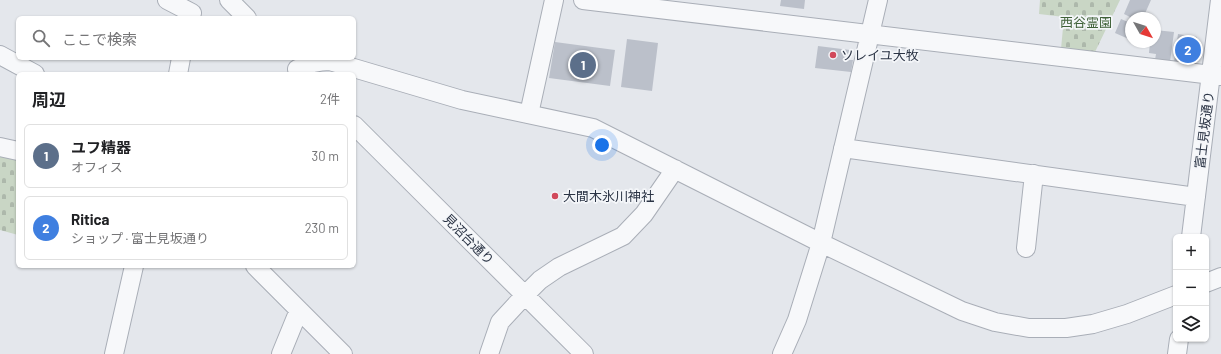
<!DOCTYPE html>
<html lang="ja">
<meta charset="utf-8">
<style>
body{margin:0;font-family:Barlow,"Noto Sans JP",sans-serif;background:#f6f6f6;color:#202124}
.controls{position:absolute;right:12px;bottom:12px;display:grid;overflow:hidden;border-radius:6px;box-shadow:0 1px 3px #0004}
.controls button{width:36px;height:36px;display:grid;place-items:center;padding:0;border:0;border-bottom:1px solid #e0e0e0;background:#fff;color:#202124;font:20px sans-serif}
.compass{position:absolute;left:1125px;top:12px;width:36px;height:36px;border-radius:50%;background:#fff;box-shadow:0 1px 3px #0004;rotate:129deg}
.you{position:absolute;left:602px;top:145px;width:14px;height:14px;margin:-10px;border:3px solid #fff;border-radius:50%;background:#1a73e8;box-shadow:0 0 0 6px #1a73e833}
.badge{display:grid;place-items:center;width:26px;height:26px;border-radius:50%;background:#0b8043;color:#fff;font-size:13px;font-weight:700}
.pin{position:absolute;translate:-50% -50%;border:2px solid #fff;box-shadow:0 1px 4px #0006}
.list{margin:0;padding:0;list-style:none}
h2{display:flex;justify-content:space-between;align-items:center;height:52px;margin:0;padding:0 16px;font-size:17px}
h2 small{font-size:13px;font-weight:400;color:#757577}
.list li{display:grid;grid-template-columns:26px 1fr auto;gap:12px;align-items:center;box-sizing:border-box;height:64px;margin:0 8px 8px;padding:0 8px;border:1px solid #e0e0e0;border-radius:6px}
.list b{display:block;font-size:15px;white-space:nowrap}
.list p{margin:0;font-size:13px;white-space:nowrap;color:#757577}
.list em{font-size:13px;font-style:normal;color:#757577}
.icon{flex:none;width:22px;height:22px;fill:none;stroke:currentColor;stroke-width:2;stroke-linecap:round;stroke-linejoin:round}
.map{position:relative;flex:none;width:1221px;height:354px;overflow:hidden}
.search{position:absolute;background:#fff;box-shadow:0 1px 3px #0004;left:16px;top:16px;width:340px;height:44px;display:flex;align-items:center;gap:10px;box-sizing:border-box;padding:0 14px;border-radius:6px;color:#757577;font-size:15px}
.panel{position:absolute;background:#fff;box-shadow:0 1px 3px #0004;left:16px;top:72px;width:340px;height:196px;border-radius:6px}
.map>svg:first-child{display:block}
.cemetery{fill:url(#cemetery-stones)}
.building{fill:#bbc0ca}
.lines{fill:none;stroke-linecap:round;stroke-linejoin:round}
.minor-casing{stroke:#a9aeb7;stroke-width:20}
.minor{stroke:#f7f8fa;stroke-width:18}
.poi-dot{fill:#d1495b;stroke:#f4f6f9;stroke-width:1.5}
.labels{text-anchor:middle;dominant-baseline:central;stroke-width:3.5;stroke-linejoin:round;paint-order:stroke}
.park-label{font-size:13px;fill:#3f6138;stroke:#f4f6f9}
.poi-label{font-size:13px;fill:#2b3445;stroke:#f4f6f9;text-anchor:start}
.street-label{font-size:13px;fill:#2b3445;stroke:#f4f6f9}
</style>
<div class="map">
<svg width="1221" height="354" viewBox="0 0 1221 354">
<defs>
<pattern id="cemetery-stones" width="16" height="16" patternUnits="userSpaceOnUse"><rect width="16" height="16" fill="#c9d6c5"/><path d="M2 7V4a2 2 0 0 1 4 0v3zM10 15v-3a2 2 0 0 1 4 0v3z" fill="#adb8ab"/></pattern>
</defs>
<rect width="100%" height="100%" fill="#e4e7ec"/>
<path class="cemetery" d="M1040 0H1120L1095 52 1061 49 1064 17 1039 14Z
M0 153 18 157V235L0 230Z"/>
<path class="building" d="M781 0H805L804 9 780 6Z
M1130 0H1151L1143 18H1131V40L1115 33 1121 19 1128 22 1130 17 1124 14Z
M1155 30 1174 32 1170 62 1155 60 1156 54 1149 53 1150 42H1155Z
M1178 34 1197 37 1194 64 1174 62Z
M627 39 658 43 652 91 621 87Z
M555 42 615 50 610 86 549 78Z
M818 46 850 50 849 60H853L851 72 815 68Z"/>
<g class="lines">
<defs>
<path id="minor" d="M167 0 192 13
M229 0 247 18
M583 0 1221 76
M0 55 35 74
M297 69C309 64 317 61 330 61L462 100 593 128 821 243 962 311 995 322 1029 328H1066L1093 324 1127 314 1176 295
M178 74 181 58
M529 114 554 0
M354 125 584 354
M0 147 18 151
M843 148 1196 197
M1191 237 1220 0
M1026 248 1034 174
M255 266 343 354
M1206 283 1221 277
M114 354 134 266
M281 354 299 310
M489 354 500 322 525 295 540 280 559 267 623 236 644 214 675 169
M782 354 797 320 821 243 878 0
M1177 354 1179 339"/>
</defs>
<use href="#minor" class="minor-casing"/>
<use href="#minor" class="minor"/>
</g>
<g class="poi-dot">
<circle cx="833" cy="55" r="4"/>
<circle cx="555" cy="196" r="4"/>
</g>
<g class="labels">
<g class="park-label">
<text x="1086" y="22">西谷霊園</text>
</g>
<g class="poi-label">
<text x="841" y="55">ソレイユ大牧</text>
<text x="563" y="196">大間木氷川神社</text>
</g>
<g class="street-label">
<text transform="translate(1204 130) rotate(-83)">富士見坂通り</text>
<text transform="translate(469 239) rotate(45)">見沼台通り</text>
</g>
</g>
</svg>
<div class="controls">
<button>+</button>
<button>−</button>
<button><svg class="icon" aria-label="layers" viewBox="0 0 24 24"><path d="M12 4l9 5-9 5-9-5zM3 14l9 5 9-5"/></svg></button>
</div>
<svg class="compass" viewBox="-18 -18 36 36"><path d="M0-13l5 13h-10z" fill="#e53935"/><path d="M0 13l5-13h-10z" fill="#757577"/></svg>
<div class="you"></div>
<div class="pin badge" style="left:583px;top:65px;background:#5c6f8a">1</div>
<div class="pin badge" style="left:1188px;top:50px;background:#3f7fe0">2</div>
<div class="search"><svg class="icon" aria-label="search" viewBox="0 0 24 24"><circle cx="10" cy="10" r="6"/><path d="M15 15l6 6"/></svg>ここで検索</div>
<section class="panel">
<h2>周辺<small>2件</small></h2>
<ul class="list">
<li><span class="badge" style="background:#5c6f8a">1</span><div><b>ユフ精器</b><p>オフィス</p></div><em>30 m</em></li>
<li><span class="badge" style="background:#3f7fe0">2</span><div><b>Ritica</b><p>ショップ · 富士見坂通り</p></div><em>230 m</em></li>
</ul>
</section>
</div>
